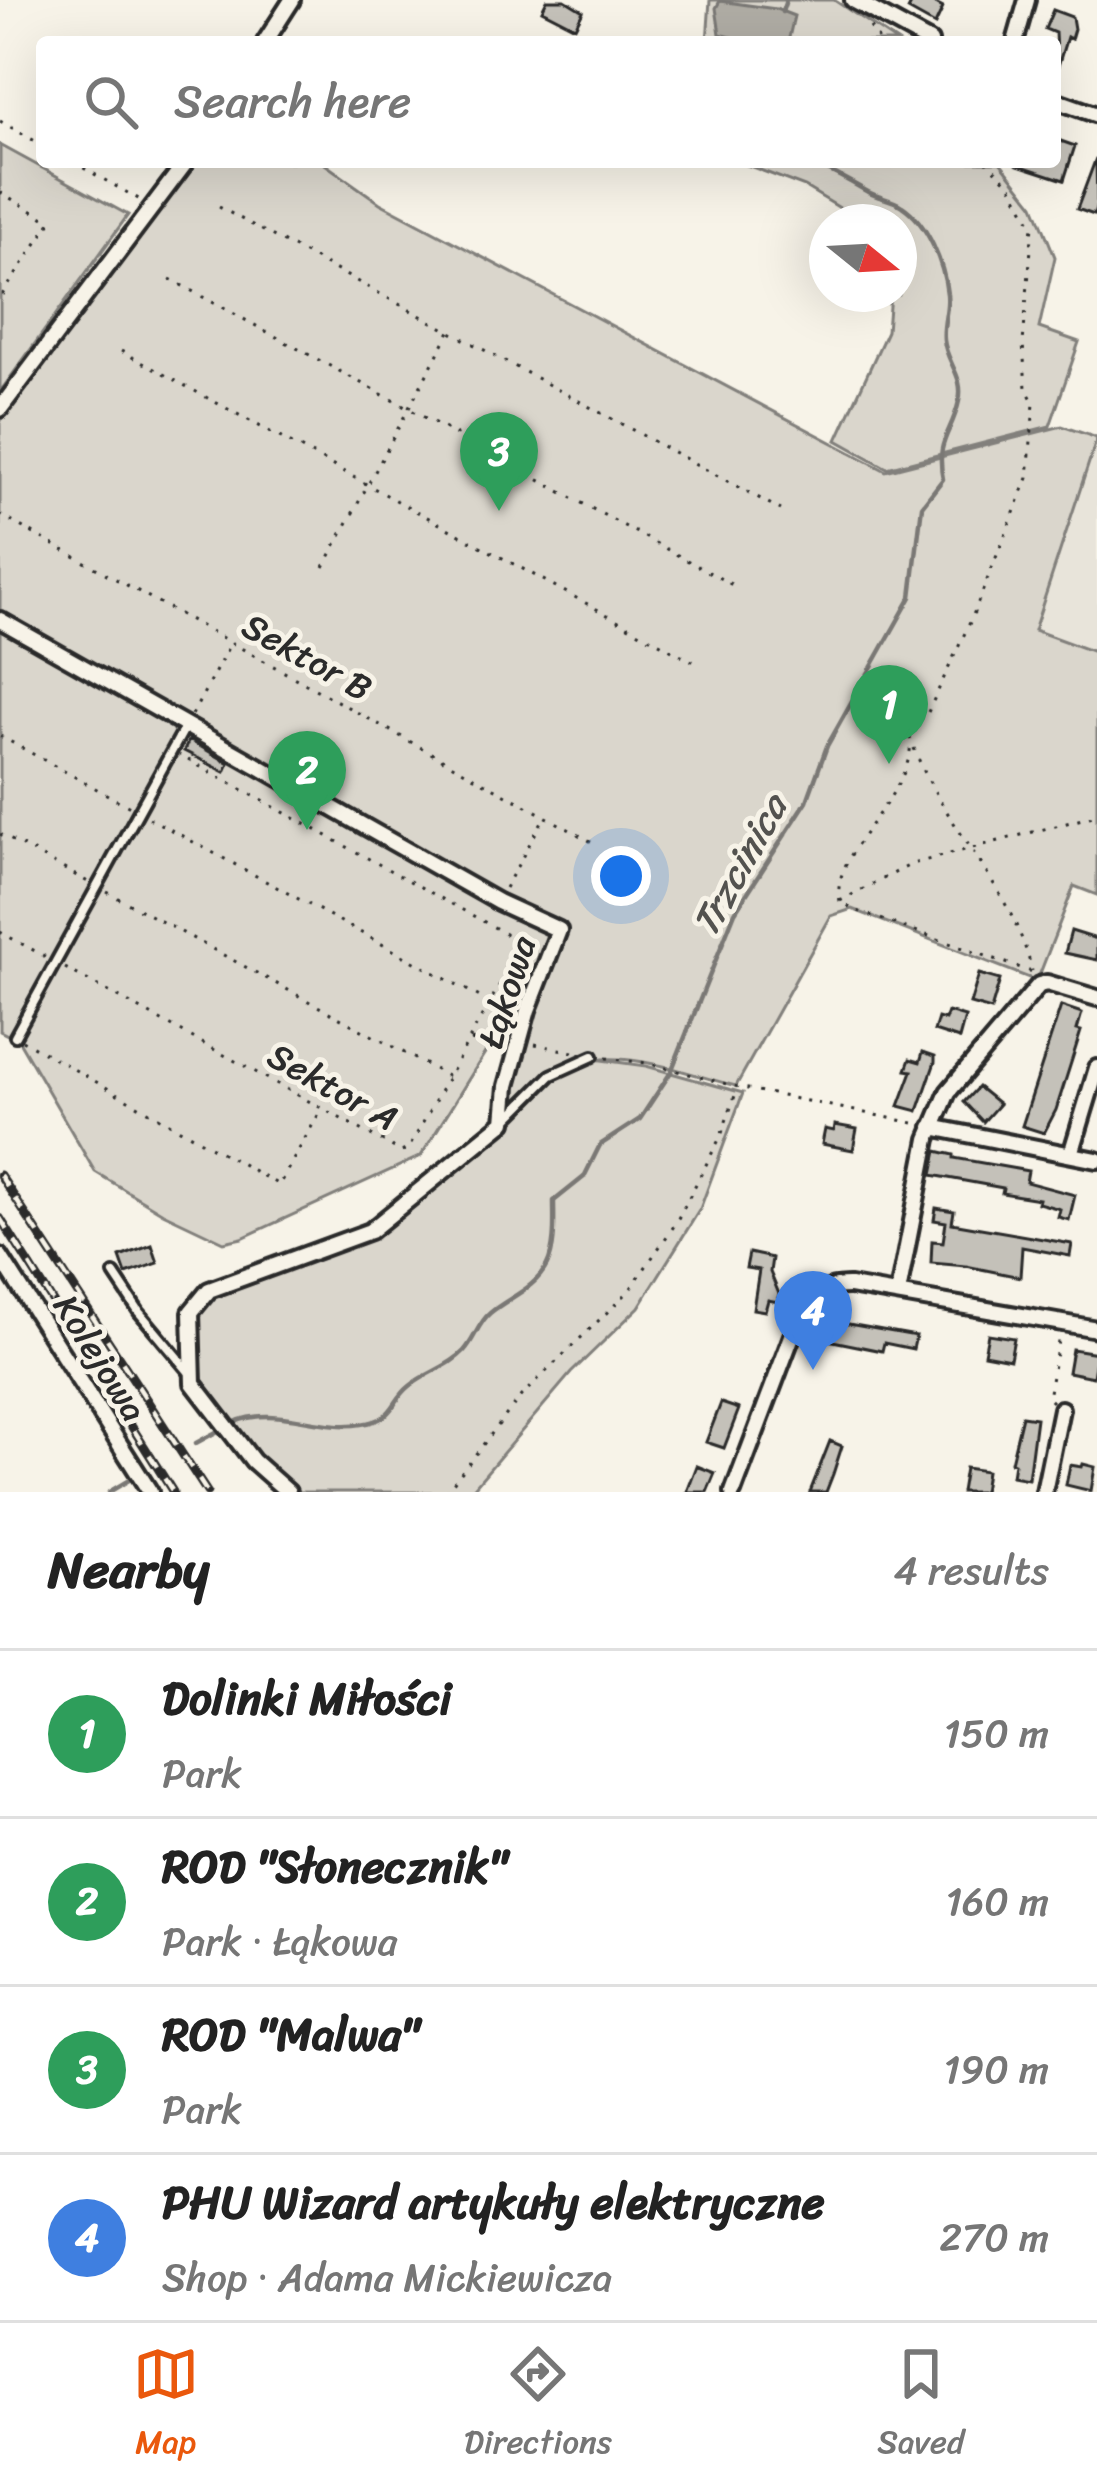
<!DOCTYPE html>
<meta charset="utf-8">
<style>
body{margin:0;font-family:Sriracha,sans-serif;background:#f2f2f2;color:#222}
.compass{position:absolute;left:809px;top:204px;width:108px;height:108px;border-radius:50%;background:#fff;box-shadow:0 12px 48px #0002;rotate:108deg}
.you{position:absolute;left:621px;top:876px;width:42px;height:42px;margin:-30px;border:9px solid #fff;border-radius:50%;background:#1a73e8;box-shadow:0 0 0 18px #1a73e833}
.badge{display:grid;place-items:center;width:78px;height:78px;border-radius:50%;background:#ea580c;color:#fff;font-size:39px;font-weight:700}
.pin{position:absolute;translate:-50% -99px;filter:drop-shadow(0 3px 6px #0008)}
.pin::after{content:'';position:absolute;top:63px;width:42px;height:36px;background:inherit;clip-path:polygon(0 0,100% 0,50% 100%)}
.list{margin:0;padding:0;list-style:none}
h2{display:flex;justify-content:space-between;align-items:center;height:156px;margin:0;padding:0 48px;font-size:51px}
h2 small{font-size:39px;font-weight:400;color:#767676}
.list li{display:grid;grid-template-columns:78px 1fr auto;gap:36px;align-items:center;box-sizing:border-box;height:168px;padding:0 48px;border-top:3px solid #e0e0e0}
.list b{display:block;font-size:45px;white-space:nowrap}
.list p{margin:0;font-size:39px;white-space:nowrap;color:#767676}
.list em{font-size:39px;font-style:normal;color:#767676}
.icon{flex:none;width:66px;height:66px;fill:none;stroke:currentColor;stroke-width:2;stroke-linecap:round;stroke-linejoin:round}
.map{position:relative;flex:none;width:1097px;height:1492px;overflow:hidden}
.search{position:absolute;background:#fff;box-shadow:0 12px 48px #0002;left:36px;right:36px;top:36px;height:132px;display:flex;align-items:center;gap:30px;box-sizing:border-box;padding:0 42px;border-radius:12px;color:#767676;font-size:45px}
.sheet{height:828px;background:#fff}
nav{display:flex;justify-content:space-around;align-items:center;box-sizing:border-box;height:168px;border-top:3px solid #e0e0e0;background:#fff;font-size:33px;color:#767676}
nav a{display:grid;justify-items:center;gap:6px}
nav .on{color:#ea580c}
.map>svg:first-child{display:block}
.built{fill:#e8e4da}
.green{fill:#dad6cc;stroke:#82807c;stroke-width:3}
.water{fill:#afaca4;stroke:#7a7874;stroke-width:3}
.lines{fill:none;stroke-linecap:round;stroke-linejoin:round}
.stream{stroke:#7a7874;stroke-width:4.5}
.building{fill:#c4c1b9;stroke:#2b2b2b;stroke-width:3}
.lane-casing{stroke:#2b2b2b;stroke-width:16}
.street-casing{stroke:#2b2b2b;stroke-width:22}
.path{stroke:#2b2b2b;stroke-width:3;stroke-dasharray:3 9;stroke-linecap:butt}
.lane{stroke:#f7f3e8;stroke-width:8}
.street{stroke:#f7f3e8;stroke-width:14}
.rail-casing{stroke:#2b2b2b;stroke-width:9}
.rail{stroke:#f7f3e8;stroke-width:4.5;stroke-dasharray:14;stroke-linecap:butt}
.labels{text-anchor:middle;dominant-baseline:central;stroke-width:10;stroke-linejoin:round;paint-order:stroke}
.street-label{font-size:36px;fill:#2b2b2b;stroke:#f7f3e8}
.water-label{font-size:39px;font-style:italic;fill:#53524f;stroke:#f7f3e8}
</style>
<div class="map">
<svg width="1097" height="1492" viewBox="0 0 1097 1492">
<rect width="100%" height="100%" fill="#f7f3e8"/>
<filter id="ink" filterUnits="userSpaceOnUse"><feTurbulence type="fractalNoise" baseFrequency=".00833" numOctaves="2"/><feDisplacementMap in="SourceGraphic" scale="24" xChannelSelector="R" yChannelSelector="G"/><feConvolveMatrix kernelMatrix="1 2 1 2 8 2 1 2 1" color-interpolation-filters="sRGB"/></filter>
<g filter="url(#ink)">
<path class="built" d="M1097 439V652L1033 630Z"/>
<path class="green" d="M710 0H834L897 42H707Z
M0 145 128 215 0 392Z
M188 162H322L380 203 886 471 1062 426 1097 438 1034 630 1097 653V895L1074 886 1037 981 852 909 831 916 736 1086C679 1072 606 1039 552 1075 534 1086 519 1107 504 1122L507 1086 558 935 421 1156 242 1238 224 1242 163 1213 95 1172 19 1041 0 1031V418Z
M739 162H1000L1034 205 1055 257 1039 328 1079 342 1050 426 887 468 837 440 887 331 890 294H899V222H863L805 187Z
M594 1059 646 1066 743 1093 700 1209 639 1307 571 1373 470 1492H295L239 1435 199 1382 196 1346 201 1307 217 1290 328 1253 496 1135 556 1078Z"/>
<path class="water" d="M720 1 776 9 794 16 788 42H750L720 34 716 8Z"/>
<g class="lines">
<path class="stream" d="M782 12 786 0
M233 1423C272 1404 320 1431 361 1424 396 1419 390 1402 410 1386 427 1372 449 1367 464 1351 475 1339 478 1323 490 1313 509 1297 535 1289 547 1265 556 1246 554 1221 554 1201L584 1177 600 1145 640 1119 671 1072 735 912 807 801 827 746 911 597 922 506 943 479C935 440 952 434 959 401 965 377 946 362 944 340 942 324 949 309 947 294 944 265 928 223 902 206 892 199 878 198 868 192 849 181 831 171 811 162
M196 1443 218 1431
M109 1492 129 1480"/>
</g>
<path class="building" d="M547 0H565L583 11 575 27 542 10Z
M913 0H928L943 8 935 25 908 10Z
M1053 10 1072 17 1074 29 1071 39 1067 37 1057 69 1055 33 1045 29Z
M1055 139 1075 146 1064 180 1015 164 1055 162Z
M1096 158 1097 205 1094 215 1077 209Z
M189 740 229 763 225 772 184 751Z
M1071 931 1097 939V960L1065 953Z
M979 974 1000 980 991 1010 970 1004Z
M1061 1006 1082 1013 1077 1030 1081 1031 1056 1110 1044 1133 1022 1126Z
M948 1012 965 1017 959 1039 934 1031 938 1018 945 1020Z
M923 1052 935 1056V1062L918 1111 899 1106 912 1071 906 1070 910 1059 920 1062Z
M978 1087 999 1104 983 1122 964 1102Z
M835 1125 857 1129 853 1150 822 1144 825 1129 834 1131Z
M937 1151 954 1155V1158L1028 1171 1026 1182 1075 1195 1069 1220 1058 1217 1060 1209 1038 1203 1039 1199 1002 1193 1003 1188 932 1175Z
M936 1208 954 1211 952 1223 1072 1244 1070 1256 1022 1247 1020 1277 966 1266 931 1263 932 1241 943 1242 946 1222 934 1220Z
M152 1245 158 1263 126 1274 120 1257Z
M749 1253 772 1258 770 1272 779 1294 778 1302 768 1300 765 1311 753 1309 759 1270 746 1268Z
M826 1320 916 1336 913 1349 884 1343 882 1351 823 1339Z
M988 1334 1014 1338 1010 1359 984 1354Z
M1072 1349 1097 1353 1093 1377 1068 1372Z
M721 1403 739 1409 724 1448 706 1442Z
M1022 1416 1036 1418 1028 1479 1012 1476 1014 1463 1011 1462Z
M830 1441 842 1446 833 1474 826 1492H810Z
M1083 1464 1095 1467 1091 1491 1066 1485 1070 1465 1082 1467Z
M697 1466 715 1473 707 1492H687Z
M965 1468 986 1471 983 1492H961Z"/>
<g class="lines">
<defs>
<path id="lane" d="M15 1036 185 727
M508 1118 551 1075 593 1056
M114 1274 139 1312 190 1373"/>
<path id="street" d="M853 0 930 42
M265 42 292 0
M1015 42 1027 0
M1055 100 1097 115
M0 409 186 162
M0 620 498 902 559 930 528 1010 507 1086 504 1122 370 1231 209 1290 191 1312 193 1383 253 1461 288 1492
M932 1127 1097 1160
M1071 1154 1097 1068
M0 1256 150 1492
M898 1293 928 1139 948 1092 1039 985 1047 983 1097 998
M733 1492 795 1328C807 1301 818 1285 850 1286L1097 1329
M1044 1492 1061 1409"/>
</defs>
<use href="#lane" class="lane-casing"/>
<use href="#street" class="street-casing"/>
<path class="path" d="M870 27 880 42
M0 121 42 145
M73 162 142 201
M0 192 51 222 0 298
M219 207 781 510
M170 279 738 588
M121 351 698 664
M0 515 592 842
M324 567 450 331
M928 712 971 620 1028 478 1034 403 1026 388 1023 343 1033 225 1011 185 987 162
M192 715 230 644
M901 715C944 776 826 846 840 901L852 909 1032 972
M0 736 130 807
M914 748C944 827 1012 886 1032 971
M149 818 489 1002
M0 834 88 882
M505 888 544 818
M107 892 447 1076
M840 901 912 864 1097 815
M0 932 46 957
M65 968 402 1152 410 1146 515 957 513 940 501 931 179 755
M22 1040 279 1185 321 1110
M471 1040 502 1050
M535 1044 573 1052
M606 1058 647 1063 738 1087 919 1124
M1052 1402 1048 1398 1059 1336
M446 1492 521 1396 629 1291 674 1226 721 1136 738 1087"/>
<use href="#lane" class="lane"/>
<use href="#street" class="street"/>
<defs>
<path id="rail" d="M0 1175 207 1492
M0 1218 173 1492"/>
</defs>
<use href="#rail" class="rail-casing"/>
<use href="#rail" class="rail"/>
</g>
</g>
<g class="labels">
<g class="street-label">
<text transform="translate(307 657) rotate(29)">Sektor B</text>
<text transform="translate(507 992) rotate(-72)">Łąkowa</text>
<text transform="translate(333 1087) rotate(29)">Sektor A</text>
<text transform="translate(100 1358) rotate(58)">Kolejowa</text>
</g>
<g class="water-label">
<text transform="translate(739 865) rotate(-61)">Trzcinica</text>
</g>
</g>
</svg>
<svg class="compass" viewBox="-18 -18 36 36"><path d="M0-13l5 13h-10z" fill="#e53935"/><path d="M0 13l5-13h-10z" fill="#767676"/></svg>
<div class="you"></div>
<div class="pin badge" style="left:889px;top:764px;background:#2e9e5b">1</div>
<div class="pin badge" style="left:307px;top:830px;background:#2e9e5b">2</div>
<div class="pin badge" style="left:499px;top:511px;background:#2e9e5b">3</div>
<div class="pin badge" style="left:813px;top:1370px;background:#3f7fe0">4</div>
<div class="search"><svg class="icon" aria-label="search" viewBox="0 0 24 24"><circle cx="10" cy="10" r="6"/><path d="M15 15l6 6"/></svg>Search here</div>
</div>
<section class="sheet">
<h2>Nearby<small>4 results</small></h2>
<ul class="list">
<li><span class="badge" style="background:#2e9e5b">1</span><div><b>Dolinki Miłości</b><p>Park</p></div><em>150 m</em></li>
<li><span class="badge" style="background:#2e9e5b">2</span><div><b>ROD &quot;Słonecznik&quot;</b><p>Park · Łąkowa</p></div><em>160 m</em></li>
<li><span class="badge" style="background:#2e9e5b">3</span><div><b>ROD &quot;Malwa&quot;</b><p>Park</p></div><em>190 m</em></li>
<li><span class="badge" style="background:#3f7fe0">4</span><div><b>PHU Wizard artykuły elektryczne</b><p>Shop · Adama Mickiewicza</p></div><em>270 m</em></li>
</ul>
</section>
<nav>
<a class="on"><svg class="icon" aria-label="map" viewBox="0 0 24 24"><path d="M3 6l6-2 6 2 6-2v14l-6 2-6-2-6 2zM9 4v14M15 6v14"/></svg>Map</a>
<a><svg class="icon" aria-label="directions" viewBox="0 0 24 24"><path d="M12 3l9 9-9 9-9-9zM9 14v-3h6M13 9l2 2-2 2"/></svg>Directions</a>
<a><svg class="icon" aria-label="saved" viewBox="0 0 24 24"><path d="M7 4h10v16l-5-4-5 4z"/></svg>Saved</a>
</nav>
